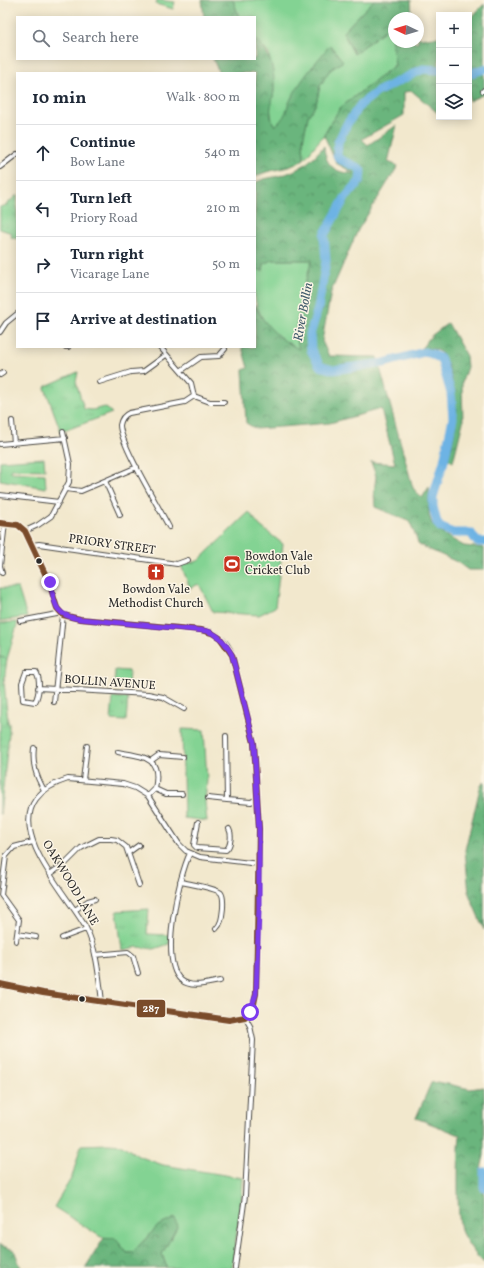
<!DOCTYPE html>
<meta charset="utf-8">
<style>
body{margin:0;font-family:Vollkorn,serif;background:#f6f6f7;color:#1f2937}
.controls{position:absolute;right:12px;top:12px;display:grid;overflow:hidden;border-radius:0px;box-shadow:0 2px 10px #0003}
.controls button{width:36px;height:36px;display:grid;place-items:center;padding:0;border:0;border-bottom:1px solid #e0e1e3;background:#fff;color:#1f2937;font:20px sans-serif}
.compass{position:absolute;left:388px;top:12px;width:36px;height:36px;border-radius:50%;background:#fff;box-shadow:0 2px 10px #0003;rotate:274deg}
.stop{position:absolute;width:12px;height:12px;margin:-9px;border:3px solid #7c3aed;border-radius:50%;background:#fff}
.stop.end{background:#7c3aed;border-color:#fff;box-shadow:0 1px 4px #0008}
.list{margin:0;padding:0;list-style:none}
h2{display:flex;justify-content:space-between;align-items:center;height:52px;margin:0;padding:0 16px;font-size:17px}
h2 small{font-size:13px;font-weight:400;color:#747a83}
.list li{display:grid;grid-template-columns:26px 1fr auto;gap:12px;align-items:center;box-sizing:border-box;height:56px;padding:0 16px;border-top:1px solid #e0e1e3}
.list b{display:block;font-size:15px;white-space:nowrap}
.list p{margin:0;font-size:13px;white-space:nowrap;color:#747a83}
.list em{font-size:13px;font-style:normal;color:#747a83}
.icon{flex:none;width:22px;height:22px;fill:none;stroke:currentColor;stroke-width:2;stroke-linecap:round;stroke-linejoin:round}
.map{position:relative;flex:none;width:484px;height:1268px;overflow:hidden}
.search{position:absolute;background:#fff;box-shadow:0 2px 10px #0003;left:16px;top:16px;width:240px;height:44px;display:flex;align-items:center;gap:10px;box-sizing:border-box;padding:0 14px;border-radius:0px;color:#747a83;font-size:15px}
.panel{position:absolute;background:#fff;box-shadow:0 2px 10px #0003;left:16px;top:72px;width:240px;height:276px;border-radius:0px}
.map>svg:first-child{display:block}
.green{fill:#83d393;stroke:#577f5f}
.forest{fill:url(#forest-crowns);stroke:#4a7054}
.park{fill:url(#park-tufts);stroke:#577f5f}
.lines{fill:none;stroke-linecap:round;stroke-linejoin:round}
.river{stroke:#6db3e4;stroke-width:9}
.street-casing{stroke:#494743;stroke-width:6}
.secondary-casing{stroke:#494743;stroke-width:8}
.street{stroke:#fff;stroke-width:4}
.secondary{stroke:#fff;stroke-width:5.5}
.bus-1-casing{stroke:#fcf5e5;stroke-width:9}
.bus-1{stroke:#7a4b2a;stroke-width:6}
.route{stroke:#7c3aed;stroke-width:5}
.bus-dot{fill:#2b2b2b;stroke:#fcf5e5;stroke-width:1.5}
.labels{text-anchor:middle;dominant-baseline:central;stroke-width:3;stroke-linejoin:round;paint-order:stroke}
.street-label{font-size:12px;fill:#2b2b2b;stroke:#fcf5e5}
.poi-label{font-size:12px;fill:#2b2b2b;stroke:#fcf5e5;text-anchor:start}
.water-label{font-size:13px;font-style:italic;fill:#425b6c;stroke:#fcf5e5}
.line-badge{stroke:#fcf5e5;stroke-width:1.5}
.badge-label{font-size:11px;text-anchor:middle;font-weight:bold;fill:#fff}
</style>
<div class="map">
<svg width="484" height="1268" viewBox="0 0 484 1268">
<defs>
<pattern id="forest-crowns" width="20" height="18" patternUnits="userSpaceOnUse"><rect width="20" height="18" fill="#6ab57d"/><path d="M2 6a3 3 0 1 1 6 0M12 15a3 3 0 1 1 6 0" fill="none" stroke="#579367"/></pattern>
<pattern id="park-tufts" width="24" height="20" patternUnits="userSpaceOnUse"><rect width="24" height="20" fill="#83d393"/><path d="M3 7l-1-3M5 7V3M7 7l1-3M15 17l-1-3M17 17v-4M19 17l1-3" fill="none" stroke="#71b57f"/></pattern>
</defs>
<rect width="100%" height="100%" fill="#fcf5e5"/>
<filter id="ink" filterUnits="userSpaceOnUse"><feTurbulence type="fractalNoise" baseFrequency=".025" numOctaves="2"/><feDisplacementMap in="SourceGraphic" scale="8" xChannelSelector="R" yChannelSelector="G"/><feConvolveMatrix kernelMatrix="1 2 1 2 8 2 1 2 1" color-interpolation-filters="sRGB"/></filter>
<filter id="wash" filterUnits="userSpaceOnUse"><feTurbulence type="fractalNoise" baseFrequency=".012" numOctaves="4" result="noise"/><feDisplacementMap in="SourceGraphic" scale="16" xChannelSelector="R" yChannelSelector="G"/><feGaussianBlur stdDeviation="0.9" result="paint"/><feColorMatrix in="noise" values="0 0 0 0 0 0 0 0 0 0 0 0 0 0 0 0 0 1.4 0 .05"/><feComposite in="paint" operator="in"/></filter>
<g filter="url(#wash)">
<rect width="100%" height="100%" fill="#f2e8cd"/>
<path class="green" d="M157 0 175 2 173 9 156 4Z
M233 0H374L343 32 354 54 390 26 395 65 340 108 324 135 304 159 303 140 308 116 316 104 320 86 329 71 343 61 292 96 286 116 275 126 272 121 270 106 274 91 269 54 255 38V17H239Z
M271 260H312L305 283 299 350C293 346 286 343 280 339 259 322 249 296 257 269Z
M44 458 45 470 11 469V472L45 474 46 488 0 480V461Z
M249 512 260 526 283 544 275 607 259 615 213 612 199 584 190 588 181 565 198 561Z
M0 588H18L27 617 0 621Z
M18 622 7 659 0 657V623Z
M182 729 204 730 207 780 205 802 207 821 184 818Z
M108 1144 122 1145 138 1156 163 1165 243 1178C242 1208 235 1238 232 1268H167L162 1254 177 1227 158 1226 132 1253H127L115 1238 101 1237 54 1207 72 1177 81 1145Z"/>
<path class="forest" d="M202 0H233L239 17H204Z
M374 0H411L412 18H394V42H418V38L439 37V114L412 91 404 92V115L362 139 368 145 397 125 388 162 398 166 358 230 331 292 322 341 329 356 377 357 413 488 422 498 429 487V515L432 524 441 533 464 546 484 548V570H468L457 562 419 545 410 522 375 507 374 492 376 476 371 462 395 464 381 409 330 423 256 429 246 423 243 370 248 368 242 347H255V305C264 325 280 340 299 349L295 334 305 283 312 260H271L264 264 263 271 257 269 255 275V183C263 178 271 178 279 176 301 170 310 162 324 146 325 165 335 174 354 173L336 163 324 135 340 108 395 65 390 26 354 54 343 32Z
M484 4V94L469 101V20Z
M255 38C270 53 275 69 274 90 273 103 266 113 275 126 289 114 285 108 293 95 303 77 317 61 330 45L343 61 329 71 320 86 316 104 308 116 303 140 304 159C287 172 271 167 255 177V73H219L213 59H255Z
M448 323 466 356 467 367 462 382 463 422 453 462 448 459C451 448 454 437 455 425 458 408 452 366 441 353 436 347 427 349 420 350L431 336Z
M484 781V930L469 894 465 850 480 788Z
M438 1082 470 1089 484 1087V1155L481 1169V1183L484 1195V1263C476 1256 467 1243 462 1233 456 1218 458 1153 460 1135L416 1118 431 1083Z
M175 1218 177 1227 162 1254 167 1268H85L104 1238H115L127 1253H132L158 1226Z
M0 1245 14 1250 21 1268H0Z"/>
<path class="park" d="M17 195V239L11 237 12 233 0 229V207L6 205Z
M78 372 76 382 84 409 92 410 105 407 112 413 61 432 45 388 46 386Z
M0 657 7 659 4 682 8 722H6L9 723V733L0 815Z
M115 670 129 671 128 686 114 685Z
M113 697 128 698 126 721 111 720Z
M149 909 147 934 170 935 169 944 154 949 138 947 122 950 117 911Z"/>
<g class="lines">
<path class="river" d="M439 70 423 69 377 92 361 104 347 124 338 142 337 155 339 159 359 168 361 171 360 181 345 198 324 235 326 261 318 308 310 335 311 350 320 366 333 370 384 363 424 352 432 354 441 359 451 393 453 418 444 461 433 497V506L437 523 440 527 453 533H471L477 542H484
M469 74 484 69
M484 1172V1187"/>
</g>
</g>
<g filter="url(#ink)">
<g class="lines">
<defs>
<path id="street" d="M483 91 484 90
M0 167 17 154
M0 332 6 323 17 314
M66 347H68
M160 347 191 383 194 396 185 402 129 413C124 415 121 420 120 425 120 444 159 507 169 527
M182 370 201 357 219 356 225 349
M0 375 3 373
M99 382 131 372 144 371 166 355
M194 396 210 402H224
M12 421 14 443
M0 444 65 438
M105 481 120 515
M66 489 81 491 137 467
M0 495 59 502
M25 531 38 525 51 516 69 482 70 464 63 432
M32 545 39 544 177 564 188 560
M2 573 0 566 5 523
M20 621 57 614 60 612
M26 672H36C41 679 39 695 35 702L23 700 22 683Z
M38 688 148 694 163 697 184 709
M54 702 63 615
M226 736 227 800 251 802 257 799
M34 748C32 764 36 776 44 790
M118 752C144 757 162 756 155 789L148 796
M152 760 159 755 183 757
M83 780 87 746
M155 789 166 794H182
M208 798 227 800
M198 822 194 845 197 848 226 850C231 846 232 834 229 829
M128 853 139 845
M190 853C179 876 159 961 181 980 192 989 208 983 220 981
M50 874 66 863 81 848 99 839H111L117 840 126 847 139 885
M180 882C187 883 218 889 221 893 224 897 223 904 223 908 222 916 222 923 216 929
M75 910 88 901 95 899
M17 934 36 937
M62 938 86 929
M16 941 19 920 1 895 6 856 14 847 33 842
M95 955 128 952 133 956 138 973
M102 1002C99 977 97 950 86 928 69 896 9 836 36 799 44 788 55 783 68 779L123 784 135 788 148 796 179 844 186 851 200 857 259 864
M235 1268 245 1196 253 1040 250 1026 245 1017"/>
<path id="secondary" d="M0 523 18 525 25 531 49 582 57 608 63 615 80 619 201 630C217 632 225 641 232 655L254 743 259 829 256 994 254 1004 245 1017 229 1020 43 993 0 984"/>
</defs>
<use href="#street" class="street-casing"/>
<use href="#secondary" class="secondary-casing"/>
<use href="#street" class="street"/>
<use href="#secondary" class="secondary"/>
<defs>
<path id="bus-1" d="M0 523 18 525 25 531 49 582 57 608 63 615 80 619 201 630 212 633 220 638 232 655 254 743 259 829 256 994 254 1004 245 1017 229 1020 43 993 0 984"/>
</defs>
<use href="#bus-1" class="bus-1-casing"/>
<use href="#bus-1" class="bus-1"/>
</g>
</g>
<g class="lines" filter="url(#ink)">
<path class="route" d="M50 582C55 605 54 615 80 619L207 631C220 635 226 644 232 655L254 742 259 829V909L256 994 250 1012"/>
</g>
<defs>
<symbol id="stadium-square" viewBox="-11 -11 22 22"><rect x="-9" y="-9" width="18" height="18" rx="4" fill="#c8321e" stroke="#fcf5e5"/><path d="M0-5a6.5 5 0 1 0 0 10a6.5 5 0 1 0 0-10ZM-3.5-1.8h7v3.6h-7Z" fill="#fff"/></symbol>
<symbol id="church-square" viewBox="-11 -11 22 22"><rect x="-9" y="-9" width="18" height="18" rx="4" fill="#c8321e" stroke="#fcf5e5"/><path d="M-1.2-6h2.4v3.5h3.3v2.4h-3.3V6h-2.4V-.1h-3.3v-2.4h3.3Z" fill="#fff"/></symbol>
</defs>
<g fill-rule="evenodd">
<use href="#stadium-square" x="222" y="554" width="20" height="20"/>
<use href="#church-square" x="146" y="562" width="20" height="20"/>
</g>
<g class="bus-dot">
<circle cx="39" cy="561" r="3.5"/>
<circle cx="82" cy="999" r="3.5"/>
</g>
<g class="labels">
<g class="street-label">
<text transform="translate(112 545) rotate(8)">PRIORY STREET</text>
<text transform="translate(110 683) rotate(4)">BOLLIN AVENUE</text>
<text transform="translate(70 883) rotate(59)">OAKWOOD LANE</text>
</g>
<g class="poi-label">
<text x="245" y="557">Bowdon Vale<tspan x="245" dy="14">Cricket Club</tspan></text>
<text x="156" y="590" text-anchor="middle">Bowdon Vale<tspan x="156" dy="14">Methodist Church</tspan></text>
</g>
<g class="water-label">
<text transform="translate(304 312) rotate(-80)">River Bollin</text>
</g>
</g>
<rect class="line-badge" x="136" y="999" width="30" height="19" rx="4" fill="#7a4b2a"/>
<g class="badge-label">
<text x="151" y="1012">287</text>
</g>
</svg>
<div class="controls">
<button>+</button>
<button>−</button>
<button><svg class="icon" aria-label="layers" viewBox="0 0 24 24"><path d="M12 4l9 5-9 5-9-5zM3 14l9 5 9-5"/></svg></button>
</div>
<svg class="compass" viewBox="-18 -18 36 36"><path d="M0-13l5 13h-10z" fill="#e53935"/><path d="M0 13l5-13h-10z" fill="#747a83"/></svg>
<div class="stop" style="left:250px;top:1012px"></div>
<div class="stop end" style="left:50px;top:582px"></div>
<div class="search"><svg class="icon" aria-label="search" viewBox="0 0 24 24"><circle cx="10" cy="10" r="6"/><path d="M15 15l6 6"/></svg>Search here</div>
<section class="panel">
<h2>10 min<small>Walk · 800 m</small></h2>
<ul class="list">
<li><svg class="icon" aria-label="ahead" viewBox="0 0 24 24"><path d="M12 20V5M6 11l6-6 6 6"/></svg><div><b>Continue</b><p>Bow Lane</p></div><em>540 m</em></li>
<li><svg class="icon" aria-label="left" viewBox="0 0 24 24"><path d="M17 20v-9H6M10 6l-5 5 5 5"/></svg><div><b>Turn left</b><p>Priory Road</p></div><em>210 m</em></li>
<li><svg class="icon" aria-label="right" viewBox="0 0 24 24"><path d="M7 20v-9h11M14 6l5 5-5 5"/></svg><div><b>Turn right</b><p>Vicarage Lane</p></div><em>50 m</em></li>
<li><svg class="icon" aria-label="arrive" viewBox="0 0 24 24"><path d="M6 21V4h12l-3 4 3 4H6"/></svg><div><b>Arrive at destination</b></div></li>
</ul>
</section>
</div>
